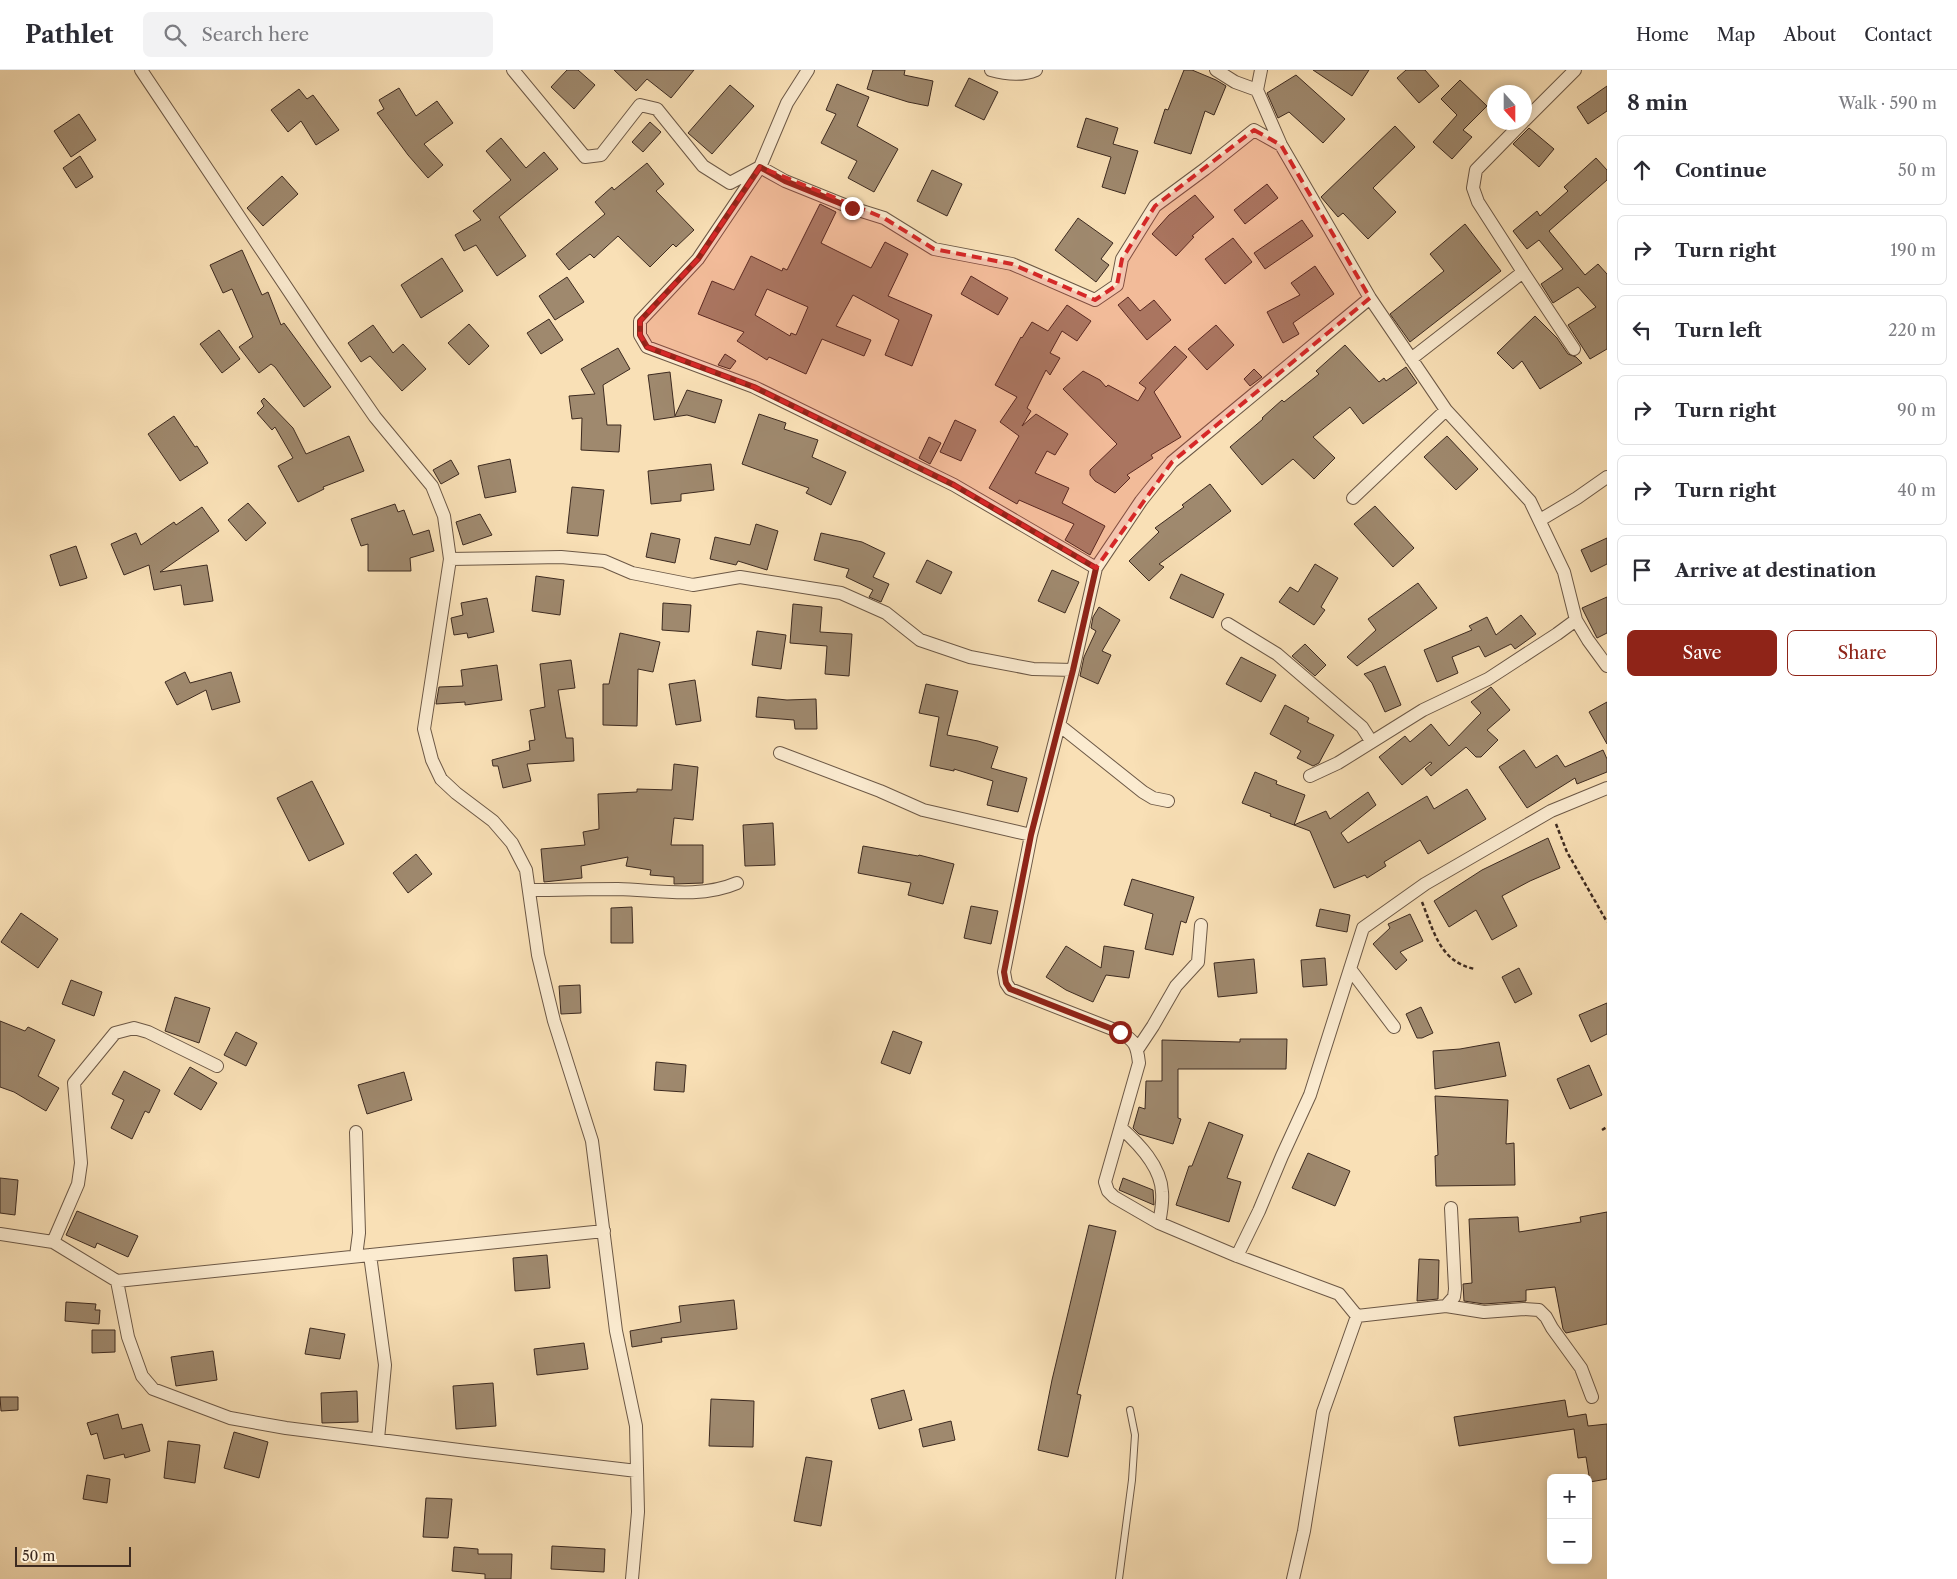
<!DOCTYPE html>
<meta charset="utf-8">
<style>
body{margin:0;font-family:"Libre Caslon Text",serif;background:#f2f2f3;color:#2b2b33}
.controls{position:absolute;right:15px;bottom:15px;display:grid;overflow:hidden;border-radius:8px;box-shadow:0 2px 8px #0003}
.controls button{width:45px;height:45px;display:grid;place-items:center;padding:0;border:0;border-bottom:1px solid #e1e1e2;background:#fff;color:#2b2b33;font:25px sans-serif}
.compass{position:absolute;left:1487px;top:15px;width:45px;height:45px;border-radius:50%;background:#fff;box-shadow:0 2px 8px #0003;rotate:159deg}
.scale{position:absolute;left:15px;bottom:12px;width:116px;box-sizing:border-box;padding-left:5px;border:2px solid #3d2a20;border-top:0;font-size:14px;line-height:18px;white-space:nowrap;color:#3d2a20;-webkit-text-stroke:4px #fbebd0;paint-order:stroke}
.stop{position:absolute;width:15px;height:15px;margin:-11px;border:4px solid #8f2418;border-radius:50%;background:#fff}
.stop.end{background:#8f2418;border-color:#fff;box-shadow:0 1px 5px #0008}
.list{margin:0;padding:0;list-style:none}
h2{display:flex;justify-content:space-between;align-items:center;height:65px;margin:0;padding:0 20px;font-size:21px}
h2 small{font-size:16px;font-weight:400;color:#7c7c81}
.list li{display:grid;grid-template-columns:32px 1fr auto;gap:15px;align-items:center;box-sizing:border-box;height:70px;margin:0 10px 10px;padding:0 10px;border:1px solid #e1e1e2;border-radius:8px}
.list b{display:block;font-size:19px;white-space:nowrap}
.list em{font-size:16px;font-style:normal;color:#7c7c81}
.actions{display:flex;gap:10px;padding:15px 20px}
.actions a{flex:1;padding:11px 0;border:1px solid #8f2418;border-radius:8px;text-align:center;font-size:18px;color:#8f2418}
.actions .main{background:#8f2418;color:#fff}
.icon{flex:none;width:28px;height:28px;fill:none;stroke:currentColor;stroke-width:2;stroke-linecap:round;stroke-linejoin:round}
.map{position:relative;flex:none;width:1607px;height:1509px;overflow:hidden}
header{display:flex;align-items:center;gap:30px;box-sizing:border-box;height:70px;padding:0 25px;background:#fff;border-bottom:1px solid #e1e1e2}
header strong{font-size:24px}
nav{display:flex;gap:28px;margin-inline-start:auto;font-size:18px}
.search{width:350px;height:45px;background:#f2f2f3;display:flex;align-items:center;gap:12px;box-sizing:border-box;padding:0 18px;border-radius:8px;color:#7c7c81;font-size:19px}
main{display:flex}
aside{flex:1;background:#fff}
.map>svg:first-child{display:block}
.building{fill:#9f896e;stroke:#3d2a20;fill-rule:evenodd}
.lines{fill:none;stroke-linecap:round;stroke-linejoin:round}
.lane-casing{stroke:#6c5846;stroke-width:8}
.street-casing{stroke:#6c5846;stroke-width:14}
.path{stroke:#3d2a20;stroke-width:2.5;stroke-dasharray:4 2.5;stroke-linecap:butt}
.lane{stroke:#fbebd0;stroke-width:6}
.street{stroke:#fbebd0;stroke-width:12}
.route{stroke:#8f2418;stroke-width:6}
.marked{fill:#d62828;fill-opacity:0.2;stroke:#d62828;stroke-width:4;stroke-dasharray:10 6;stroke-linejoin:round}
</style>
<header>
<strong>Pathlet</strong>
<div class="search"><svg class="icon" aria-label="search" viewBox="0 0 24 24"><circle cx="10" cy="10" r="6"/><path d="M15 15l6 6"/></svg>Search here</div>
<nav><a>Home</a><a>Map</a><a>About</a><a>Contact</a></nav>
</header>
<main>
<div class="map">
<svg width="1607" height="1509" viewBox="0 0 1607 1509">
<rect width="100%" height="100%" fill="#f9e0b6"/>
<filter id="stains"><feTurbulence type="fractalNoise" baseFrequency=".004" numOctaves="4"/><feColorMatrix values="0 0 0 0 .2 0 0 0 0 .09 0 0 0 0 .02 0 0 0 .5 -.17"/></filter>
<radialGradient id="worn" r=".72"><stop offset=".6" stop-color="#630" stop-opacity="0"/><stop offset="1" stop-color="#630" stop-opacity=".3"/></radialGradient>
<path class="building" d="M567 0H578L595 15 574 39 551 17Z
M614 0H694L671 28 647 9 636 21Z
M873 0H905L904 5 933 11 928 36 908 32 867 19Z
M1184 0H1192L1216 10 1226 16 1214 45 1205 41 1191 84 1154 73 1165 39 1168 40Z
M1313 0H1369L1352 26Z
M1406 0H1425L1439 16 1419 33 1397 8Z
M1296 5 1345 49 1323 73 1289 42 1278 48 1267 23Z
M969 8 998 22 984 50 955 36Z
M1460 10 1487 36 1463 60 1472 67 1452 89 1433 72 1457 45 1441 29Z
M837 14 869 27 857 56 898 79 874 122 848 108 857 91 821 73 836 44 826 40Z
M730 15 754 36 712 84 688 63Z
M1607 16V41L1588 54 1577 37Z
M399 18 416 46 437 31 453 53 424 74 443 95 428 108 408 85 377 43 384 39 379 30Z
M299 19 307 29 313 25 339 60 316 75 301 51 288 62 271 40Z
M79 44 96 70 71 87 54 61Z
M1086 48 1118 58 1113 74 1138 81 1125 124 1102 117 1111 87 1077 77Z
M650 52 661 62 643 82 632 72Z
M1395 56 1415 77 1373 118 1396 142 1368 169 1343 143 1338 147 1321 127Z
M1529 58 1554 79 1539 97 1513 74Z
M501 68 526 98 544 82 558 99 499 147 526 186 497 206 476 175 464 181 455 165 481 150 473 141 511 110 486 81Z
M80 86 93 107 76 118 63 98Z
M1596 88 1607 100V110L1549 161 1585 205 1598 194 1607 204V279L1590 289 1568 255 1596 237 1578 217 1553 233 1541 214 1563 199 1539 170 1527 179 1513 161 1537 141 1540 146 1568 121 1564 117Z
M647 93 664 114 656 121 694 160 676 177 673 174 650 197 618 166 594 188 590 184 569 200 556 184 605 144 595 132 612 117 614 120Z
M932 100 962 114 947 146 917 131Z
M282 106 298 124 263 156 247 138Z
M1267 114 1278 128 1245 154 1234 140Z
M1195 125 1214 147 1192 166 1194 167 1176 186 1152 164 1169 145Z
M820 134 836 142 821 173 871 198 885 172 908 184 888 226 932 245 912 296 885 285 899 250 853 225 836 256 871 270 864 286 822 269 806 304 769 287 767 290 737 271 744 262 698 244 712 211 734 220 751 186 782 201 783 198 787 200ZM767 219 808 237 796 265 791 263 790 266 755 245Z
M1078 148 1113 173 1101 189 1109 195 1096 212 1055 180Z
M1302 150 1313 166 1265 199 1254 183Z
M1465 154 1501 201 1410 272 1390 244 1444 201 1430 184Z
M1233 168 1252 192 1225 214 1205 189Z
M242 180 262 225 268 222 281 255 284 253 331 317 304 337 275 297 271 294 259 303 239 277 253 267 232 219 223 223 210 195Z
M442 188 463 221 421 248 401 215Z
M1315 196 1334 224 1293 253 1299 264 1283 273 1267 242 1300 225 1291 213Z
M971 206 1008 228 998 245 961 224Z
M567 207 584 232 555 250 539 226Z
M1128 227 1140 241 1154 230 1171 250 1147 270 1118 235Z
M1067 235 1091 251 1077 271 1062 261 1050 283 1060 288 1050 305 1046 300 1027 338 1031 341 1022 356 1036 344 1068 364 1055 385 1047 381 1035 403 1069 418 1062 433 1105 456 1090 485 1065 470 1074 454 1019 430 1017 434 989 418 1019 366 1000 352 1017 327 995 315 1021 267 1022 268 1032 252 1048 261Z
M1535 246 1557 268 1568 284 1576 287 1582 293 1540 319 1522 291 1513 299 1497 283Z
M549 249 563 270 541 284 527 263Z
M469 254 489 276 469 295 448 273Z
M373 255 393 283 403 274 426 299 402 321 370 286 361 292 348 273Z
M1216 255 1234 275 1207 300 1188 279Z
M219 260 240 289 222 303 200 274Z
M1345 275 1379 312 1384 308 1386 311 1406 297 1417 313 1363 354 1350 337 1313 367 1335 388 1314 409 1293 389 1262 415 1230 377 1263 349 1262 348 1282 330 1284 332 1319 304 1316 301Z
M1175 276 1187 287 1154 322 1181 367 1151 385 1153 388 1127 405 1130 408 1115 423 1095 411 1090 405V400L1117 374 1063 319 1083 301 1100 310 1106 317 1108 315 1138 331 1146 318 1139 313Z
M618 278 630 299 603 315 607 355H621L619 382 581 380 582 348 572 349 569 326 595 324 581 299Z
M725 284 736 291 730 299 718 295Z
M1254 299 1262 307 1250 316 1244 309Z
M670 302 675 346 687 320 722 330 715 353 687 345 654 350 648 305Z
M264 328 293 358 306 384 349 366 364 401 323 417 324 419 298 432 278 396 293 388 275 357 272 360 257 343 264 336 261 331Z
M759 344 786 353 784 359 818 370 812 387 846 402 831 435 806 423 809 418 742 394Z
M174 346 195 377 197 376 208 393 180 411 148 364Z
M955 350 976 360 961 391 940 382Z
M1447 366 1478 399 1456 420 1424 387Z
M929 367 941 373 930 394 919 388Z
M510 389 516 422 485 428 478 396Z
M451 390 459 404 441 414 433 400Z
M711 394 714 420 681 424V431L651 434 648 401Z
M1210 414 1231 441 1159 494 1164 497 1149 511 1129 491 1159 462 1155 458 1184 437 1182 435Z
M572 417 604 420 598 466 567 463Z
M248 433 266 453 246 471 228 450Z
M395 434 398 442 404 440 413 465 429 460 434 481 410 488 411 501H368V474L361 476 351 449Z
M1375 436 1414 478 1393 497 1354 454Z
M202 437 219 461 160 502 207 495 213 531 184 535 181 515 154 520 149 495 124 505 111 474 136 463 141 475 174 452 176 455Z
M480 444 492 465 463 475 456 452Z
M756 454 778 461 767 500 738 491 736 495 710 489 715 467 750 475Z
M651 463 680 469 675 493 646 487Z
M821 463 862 472 885 483 873 507 889 514 881 532 869 527 873 520 846 507 849 499 814 490Z
M1607 468V494L1591 502 1581 480Z
M76 476 87 508 60 516 50 485Z
M927 490 952 502 941 524 916 512Z
M1315 494 1338 508 1321 537 1325 540 1314 555 1279 532 1290 517 1298 522Z
M1052 500 1079 512 1065 543 1038 531Z
M1181 504 1224 524 1213 548 1170 528Z
M536 506 564 510 560 545 532 541Z
M1418 513 1437 538 1357 596 1347 587 1376 560 1368 549Z
M1607 527V563L1597 568 1582 538Z
M487 528 494 562 468 568 467 563 454 565 451 548 463 545 461 533Z
M663 533 691 535 689 562 662 560Z
M793 534 822 537 820 562 852 564 849 606 825 604 827 576 790 573Z
M1099 537 1120 550 1102 581 1111 585 1098 614 1080 606 1084 587 1096 561 1091 558 1093 547Z
M1521 545 1536 564 1515 579 1511 574 1485 587 1479 576 1452 587 1458 603 1437 612 1424 580 1472 560 1469 556 1487 547 1496 565Z
M757 561 786 565 781 599 752 595Z
M620 563 660 572 653 602 638 599 637 656 603 655V614H609Z
M1305 574 1326 595 1315 606 1292 586Z
M1241 587 1276 605 1261 632 1226 614Z
M571 590 575 618 558 620 566 668H573L574 691 527 694 531 711 503 718 498 696H493L492 690 530 680 529 671 535 670 530 640 545 637 540 594Z
M497 595 502 630 465 635V632L436 634 439 617 463 616 461 600Z
M1385 596 1401 635 1385 642 1372 613 1364 604Z
M185 602 190 613 231 602 240 632 212 640 206 620 177 635 165 612Z
M695 610 701 651 676 655 669 614Z
M926 614 958 621 947 665 978 671 998 677 991 698 1027 708 1018 742 987 735 993 711 954 699V701L930 696 939 647 919 643Z
M1491 617 1510 640 1487 660 1498 670 1481 687H1476L1466 677 1431 706 1425 699 1432 693 1430 692 1402 715 1379 687 1405 666 1410 672 1431 654 1449 676 1481 643 1471 632Z
M758 627 787 630 816 629 817 659H795L794 650 756 647Z
M1607 632V674L1589 642Z
M1285 635 1309 648 1307 652 1334 665 1319 693 1313 696 1297 688 1301 681 1270 664Z
M1524 680 1536 698 1557 685 1565 697 1603 680 1607 689V702L1577 714 1575 708 1527 738 1499 697Z
M674 694 698 697 693 750 674 748 671 775H703V813L674 814V807L650 805 651 800 626 796 628 787 581 796 582 808 544 812 541 779 585 775 583 762 599 759 598 724 637 722V719L672 720Z
M1255 702 1277 711 1276 714 1305 725 1294 755 1326 741 1330 749 1368 722 1376 735 1341 763 1348 773 1427 726 1434 739 1467 719 1486 749 1428 784 1420 770 1384 792 1386 796 1367 808 1365 805 1334 818 1310 761 1270 746 1271 744 1242 733Z
M312 711 344 774 309 791 277 728Z
M773 753 775 795 745 796 743 755Z
M1548 768 1560 798 1530 811 1502 826 1517 856 1492 870 1476 840 1449 857 1434 831 1482 800Z
M863 776 918 786 919 785 954 794 943 834 908 825 911 813 858 803Z
M416 784 432 804 408 823 393 803Z
M1132 809 1194 827 1186 853 1181 851 1173 885 1145 879 1153 844 1124 835Z
M971 836 998 841 991 874 964 868Z
M632 837 633 873H611V838Z
M1320 839 1350 845 1347 862 1316 856Z
M21 843 58 869 38 898 1 872Z
M1410 844 1423 871 1400 882 1407 890 1396 900 1373 874 1390 858 1388 854Z
M1066 876 1101 898 1104 876 1134 881 1129 908 1106 905 1093 932 1066 920 1046 907Z
M1325 888 1327 915 1303 917 1301 890Z
M1254 889 1257 923 1218 927 1214 893Z
M1519 898 1532 924 1515 933 1502 907Z
M71 910 102 922 94 946 62 934Z
M580 915 581 943 561 944 559 916Z
M175 927 210 938 199 973 165 961Z
M1607 933V964L1591 972 1579 945Z
M1421 937 1433 963 1422 968H1417L1406 944Z
M0 951 25 961 28 957 55 970 38 1006 59 1018 46 1041 14 1022 0 1017Z
M893 961 922 972 910 1004 881 993Z
M236 962 257 973 246 996 224 985Z
M1240 969H1287L1286 999H1178V1048L1181 1049 1173 1074 1139 1064 1133 1058 1139 1037 1145 1039 1146 1011H1162V970L1240 972Z
M1499 972 1506 1006 1435 1019 1433 981 1460 979Z
M656 992 686 995 684 1022 654 1020Z
M1589 995 1602 1025 1570 1039 1557 1009Z
M190 997 217 1013 201 1040 174 1024Z
M124 1001 160 1020 149 1043 145 1041 132 1069 111 1058 124 1030 112 1024Z
M404 1002 412 1030 367 1044 358 1015Z
M1435 1026 1508 1030 1506 1074 1514 1073 1515 1115 1436 1116 1435 1086 1438 1085Z
M1209 1052 1243 1065 1227 1108 1241 1112 1229 1152 1176 1135 1189 1096H1192Z
M1308 1083 1350 1101 1335 1136 1292 1118Z
M0 1108 18 1110 15 1145 0 1143Z
M1123 1108 1153 1120 1154 1135 1119 1120Z
M77 1141 138 1166 128 1187 97 1173 95 1178 66 1165Z
M1607 1142V1254L1566 1263 1563 1259 1555 1217 1526 1220V1231L1484 1234 1464 1231 1463 1214 1472 1213 1469 1149 1518 1147 1519 1162 1581 1152 1580 1147Z
M1089 1155 1116 1161 1077 1324 1081 1325 1068 1387 1038 1380 1052 1310Z
M547 1185 550 1218 515 1221 513 1188Z
M1419 1189 1439 1190 1438 1229 1417 1231Z
M734 1230 737 1259 661 1268 662 1272 632 1277 630 1261 681 1252 679 1236Z
M66 1232 96 1234 95 1240H100L99 1254 65 1251Z
M310 1258 345 1264 340 1289 305 1284Z
M92 1260H115V1282L92 1283Z
M584 1273 588 1299 537 1305 534 1279Z
M213 1281 217 1310 176 1316 171 1287Z
M493 1313 496 1356 456 1359 453 1316Z
M904 1320 912 1350 879 1359 871 1329Z
M357 1321 358 1352 322 1353 321 1323Z
M0 1327H18V1340L1 1341Z
M711 1329 754 1331 753 1377 709 1376Z
M1565 1330 1568 1347 1586 1344 1588 1356 1607 1354V1409L1590 1412 1586 1387 1578 1388 1574 1359 1459 1376 1454 1347Z
M118 1344 122 1359 142 1354 150 1381 125 1388 124 1384 104 1389 97 1363 91 1365 87 1353Z
M951 1351 955 1370 923 1377 919 1359Z
M234 1362 268 1372 259 1408 224 1398Z
M168 1371 200 1375 195 1413 164 1408Z
M806 1387 832 1391 821 1456 794 1451Z
M87 1405 110 1409 107 1433 83 1429Z
M426 1428 452 1429 448 1468 423 1467Z
M552 1476 605 1479 604 1502 551 1499Z
M454 1477 478 1479V1484H512L511 1509H485V1504L452 1501Z"/>
<g class="lines">
<defs>
<path id="lane" d="M1119 1509 1132 1410 1135 1365 1130 1340"/>
<path id="street" d="M141 0 323 272 375 347 432 416 444 446 450 489 424 659 432 690 441 709 456 723 493 751 512 773 526 800 538 885 554 951 592 1071 616 1261 636 1356 638 1442 632 1509
M513 0 585 87 601 85 640 35 657 39 703 96 730 113 760 97 785 111 852 138 884 148 934 179 1012 194 1095 230 1117 215 1122 189 1155 136 1205 99 1254 60 1281 75
M808 0 787 33 760 97 698 189 640 251V265L647 277 754 317 954 415 1096 498
M991 0C1005 4 1022 6 1036 0
M1216 0 1235 12 1257 20
M1261 0 1257 20 1281 75 1370 228 1446 340 1530 431 1564 502 1576 550 1588 570 1607 596
M1524 51 1575 0
M1523 52 1476 100 1473 118 1478 132 1523 202
M1411 289 1523 202 1574 279
M1353 428 1446 340
M1540 450 1577 428 1607 407
M450 489 561 487 604 491 632 503 693 515 740 507 841 523 886 543 920 570 970 587 1033 599 1073 600
M1228 554 1277 584 1362 657 1371 671
M1059 655 1143 722 1153 728 1168 731
M780 683 880 721 923 740 1031 765
M1310 706 1338 693 1423 640 1488 609 1557 564 1576 550
M529 820C559 820 589 819 618 819 657 820 700 829 737 813
M1350 899 1394 957
M1137 980 1153 956 1176 916 1198 892 1201 855
M1121 1058C1138 1073 1161 1096 1162 1122 1163 1132 1161 1143 1159 1153
M0 1164 53 1172 117 1211 604 1161
M53 1172 78 1114 81 1093 74 1013 115 963 134 958 148 962 217 996
M370 1185 385 1295 378 1369
M356 1186 359 1163 356 1062
M1237 1186 1259 1141 1282 1086 1310 1025 1363 858 1425 814 1551 741 1607 718
M117 1211 128 1267 142 1306 153 1319 230 1348 286 1358 467 1381 637 1401
M1446 1236 1454 1227 1455 1219 1451 1138
M1357 1246 1339 1224 1237 1186 1159 1153 1114 1127 1108 1121 1105 1112 1139 993C1137 975 1135 971 1120 962L1010 919 1006 913 1004 902 1031 765 1073 600 1096 498 1141 431 1172 392 1370 228
M1357 1246 1446 1236 1484 1242 1524 1239 1539 1240 1546 1247 1552 1258 1581 1298 1592 1327
M1293 1509 1304 1461 1323 1342 1357 1246"/>
</defs>
<use href="#lane" class="lane-casing"/>
<use href="#street" class="street-casing"/>
<path class="path" d="M1556 754 1567 782 1607 852
M1422 832C1434 862 1440 892 1475 899
M1602 1060 1607 1057"/>
<use href="#lane" class="lane"/>
<use href="#street" class="street"/>
</g>
<g class="lines">
<path class="route" d="M852 138 785 111 760 97 698 189 640 251V265L647 277 754 317 954 415 1096 498 1073 600 1031 765 1004 902 1006 913 1010 919 1120 962"/>
</g>
<path class="marked" d="M1254 60 1281 75 1370 228 1172 392 1096 498 954 415 754 317 647 277 640 265V251L698 189 760 97 884 148 934 179 1012 194 1095 230 1117 215 1122 189 1155 136Z"/>
<rect width="100%" height="100%" filter="url(#stains)"/>
<rect width="100%" height="100%" fill="url(#worn)"/>
</svg>
<div class="controls">
<button>+</button>
<button>−</button>
</div>
<svg class="compass" viewBox="-18 -18 36 36"><path d="M0-13l5 13h-10z" fill="#e53935"/><path d="M0 13l5-13h-10z" fill="#7c7c81"/></svg>
<div class="scale">50 m</div>
<div class="stop" style="left:1120px;top:962px"></div>
<div class="stop end" style="left:852px;top:138px"></div>
</div>
<aside>
<h2>8 min<small>Walk · 590 m</small></h2>
<ul class="list">
<li><svg class="icon" aria-label="ahead" viewBox="0 0 24 24"><path d="M12 20V5M6 11l6-6 6 6"/></svg><div><b>Continue</b></div><em>50 m</em></li>
<li><svg class="icon" aria-label="right" viewBox="0 0 24 24"><path d="M7 20v-9h11M14 6l5 5-5 5"/></svg><div><b>Turn right</b></div><em>190 m</em></li>
<li><svg class="icon" aria-label="left" viewBox="0 0 24 24"><path d="M17 20v-9H6M10 6l-5 5 5 5"/></svg><div><b>Turn left</b></div><em>220 m</em></li>
<li><svg class="icon" aria-label="right" viewBox="0 0 24 24"><path d="M7 20v-9h11M14 6l5 5-5 5"/></svg><div><b>Turn right</b></div><em>90 m</em></li>
<li><svg class="icon" aria-label="right" viewBox="0 0 24 24"><path d="M7 20v-9h11M14 6l5 5-5 5"/></svg><div><b>Turn right</b></div><em>40 m</em></li>
<li><svg class="icon" aria-label="arrive" viewBox="0 0 24 24"><path d="M6 21V4h12l-3 4 3 4H6"/></svg><div><b>Arrive at destination</b></div></li>
</ul>
<div class="actions"><a class="main">Save</a><a>Share</a></div>
</aside>
</main>
